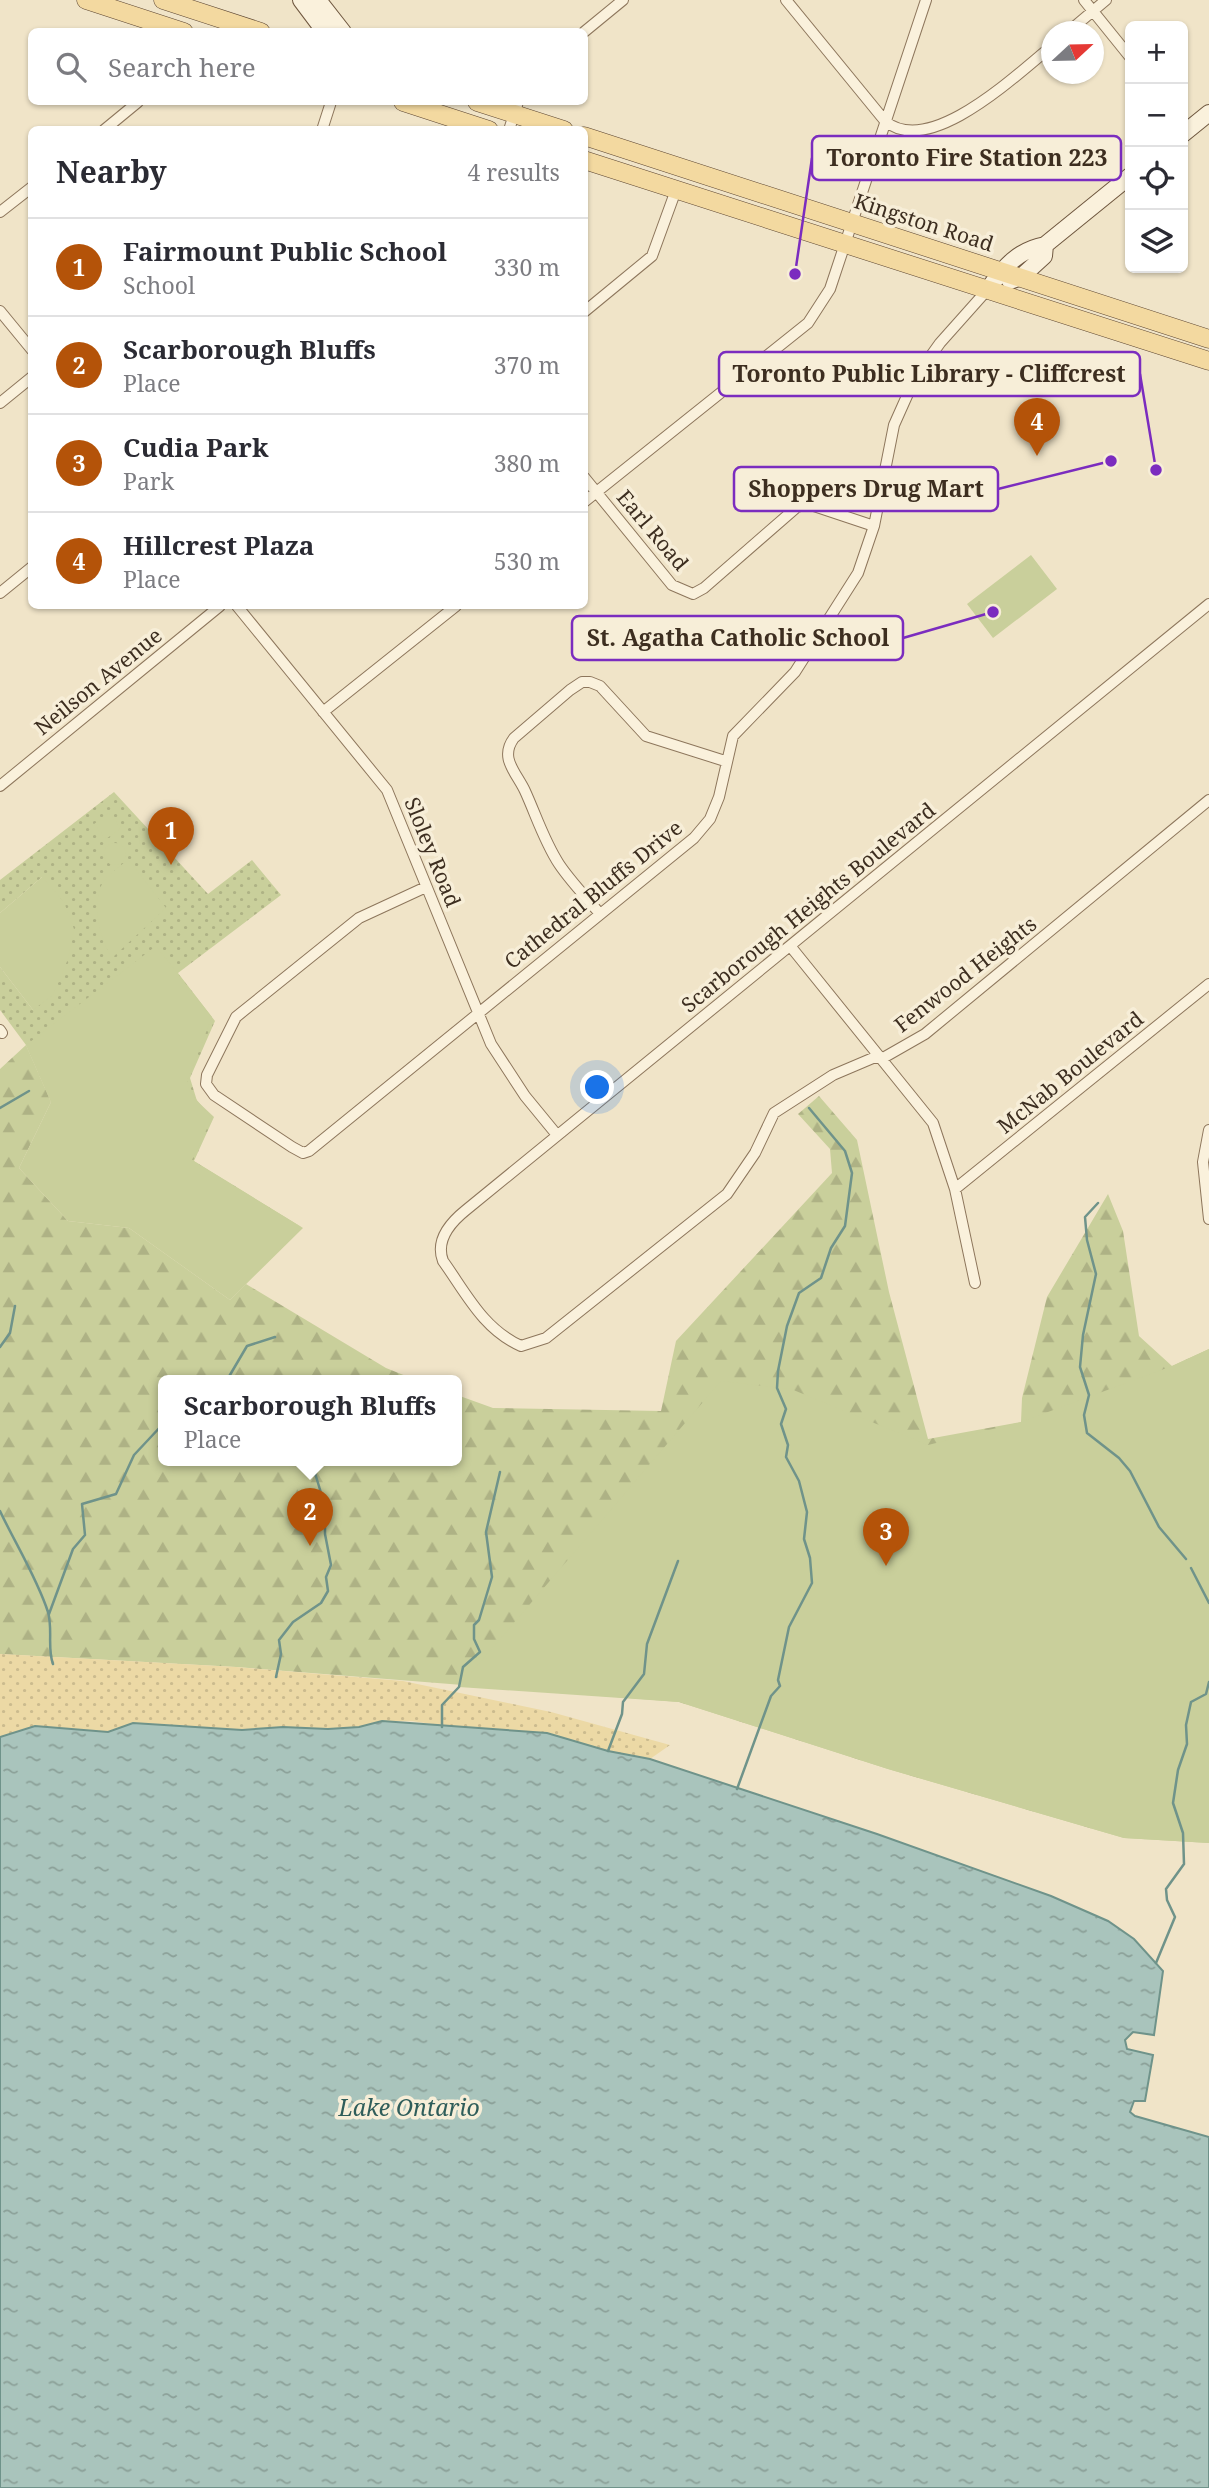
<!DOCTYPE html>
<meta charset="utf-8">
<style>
body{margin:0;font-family:"Noto Serif",serif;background:#f2f2f3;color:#2b2b33}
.controls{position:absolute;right:21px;top:21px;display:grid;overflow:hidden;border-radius:10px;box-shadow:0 2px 5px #0004}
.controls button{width:63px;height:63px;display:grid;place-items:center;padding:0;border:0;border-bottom:2px solid #e1e1e2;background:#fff;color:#2b2b33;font:35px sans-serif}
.compass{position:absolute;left:1041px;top:21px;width:63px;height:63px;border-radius:50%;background:#fff;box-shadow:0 2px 5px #0004;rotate:68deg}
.you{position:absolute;left:598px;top:1088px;width:24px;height:24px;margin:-18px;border:5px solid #fff;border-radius:50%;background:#1a73e8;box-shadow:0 0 0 10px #1a73e833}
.badge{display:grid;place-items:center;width:46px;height:46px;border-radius:50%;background:#b45309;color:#fff;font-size:23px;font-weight:700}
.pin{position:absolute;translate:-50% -58px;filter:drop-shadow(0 2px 4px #0008)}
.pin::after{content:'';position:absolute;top:37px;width:24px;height:21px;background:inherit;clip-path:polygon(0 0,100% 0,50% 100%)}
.popup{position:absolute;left:158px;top:1375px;width:304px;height:91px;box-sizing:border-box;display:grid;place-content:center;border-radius:10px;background:#fff;filter:drop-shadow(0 2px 5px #0005);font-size:23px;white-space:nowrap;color:#7c7c81}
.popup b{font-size:26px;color:#2b2b33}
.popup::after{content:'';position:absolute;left:50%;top:100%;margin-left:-14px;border:14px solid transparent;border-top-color:#fff}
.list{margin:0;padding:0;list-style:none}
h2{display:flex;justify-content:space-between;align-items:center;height:91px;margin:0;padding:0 28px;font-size:30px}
h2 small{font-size:23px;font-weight:400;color:#7c7c81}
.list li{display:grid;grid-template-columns:46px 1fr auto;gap:21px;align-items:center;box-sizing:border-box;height:98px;padding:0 28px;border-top:2px solid #e1e1e2}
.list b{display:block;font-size:26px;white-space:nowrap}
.list p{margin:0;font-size:23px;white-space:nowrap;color:#7c7c81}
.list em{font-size:23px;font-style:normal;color:#7c7c81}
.icon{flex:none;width:38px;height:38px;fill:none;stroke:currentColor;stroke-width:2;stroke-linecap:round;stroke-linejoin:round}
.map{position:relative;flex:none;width:1209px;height:2488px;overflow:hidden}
.search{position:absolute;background:#fff;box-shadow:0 2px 5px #0004;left:28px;top:28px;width:560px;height:77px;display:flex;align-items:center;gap:18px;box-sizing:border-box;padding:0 24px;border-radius:10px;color:#7c7c81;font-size:26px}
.panel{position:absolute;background:#fff;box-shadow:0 2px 5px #0004;left:28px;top:126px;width:560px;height:483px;border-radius:10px}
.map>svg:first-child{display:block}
.grass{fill:url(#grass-dots)}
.forest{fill:url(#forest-firs)}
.sand{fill:url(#sand-dots)}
.park{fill:#c9cf9b}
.water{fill:url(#water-ripples);stroke:#6f938a;stroke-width:2}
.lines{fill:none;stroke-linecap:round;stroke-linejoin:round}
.stream{stroke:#6f938a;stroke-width:2.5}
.street-casing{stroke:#8d765c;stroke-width:12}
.secondary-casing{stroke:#6f573f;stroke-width:18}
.primary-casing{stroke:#5b4430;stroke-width:19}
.street{stroke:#faf1dc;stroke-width:10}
.secondary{stroke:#faf1dc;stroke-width:16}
.primary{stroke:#f3d9a0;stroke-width:18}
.labels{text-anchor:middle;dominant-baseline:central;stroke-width:7;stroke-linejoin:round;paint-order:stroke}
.street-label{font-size:21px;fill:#3d2e20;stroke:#f7eed8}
.water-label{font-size:23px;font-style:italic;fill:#2f5d5a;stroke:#f7eed8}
.leader{fill:none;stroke:#7b2cbf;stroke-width:2.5}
.callout-dot{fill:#7b2cbf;stroke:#f7eed8;stroke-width:2.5}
.callout{fill:#f7eed8;stroke:#7b2cbf;stroke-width:2.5}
.callout-label{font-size:23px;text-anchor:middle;font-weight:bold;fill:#3d2e20}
</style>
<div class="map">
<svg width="1209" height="2488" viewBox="0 0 1209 2488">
<defs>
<pattern id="grass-dots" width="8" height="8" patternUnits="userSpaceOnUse" patternTransform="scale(1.75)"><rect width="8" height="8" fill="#c9cf9b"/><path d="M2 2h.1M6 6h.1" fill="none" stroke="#aeb285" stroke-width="1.8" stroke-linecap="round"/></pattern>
<pattern id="forest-firs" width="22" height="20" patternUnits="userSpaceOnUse" patternTransform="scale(1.75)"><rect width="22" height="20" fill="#c9cf9b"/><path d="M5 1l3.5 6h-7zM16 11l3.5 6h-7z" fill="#aeb285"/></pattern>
<pattern id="sand-dots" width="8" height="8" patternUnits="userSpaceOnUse" patternTransform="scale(1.75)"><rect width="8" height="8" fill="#ecd9a5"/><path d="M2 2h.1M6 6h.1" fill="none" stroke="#cbbb8e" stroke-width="1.8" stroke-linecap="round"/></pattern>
<pattern id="water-ripples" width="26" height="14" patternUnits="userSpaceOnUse" patternTransform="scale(1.75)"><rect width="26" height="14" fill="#a9c4bc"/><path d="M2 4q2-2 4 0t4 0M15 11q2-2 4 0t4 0" fill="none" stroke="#8ba098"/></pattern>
</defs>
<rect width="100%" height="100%" fill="#f0e4c8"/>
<path class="grass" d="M114 792 208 894 252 860 281 895 178 973 215 1021 190 1078 197 1101 214 1117 194 1161 303 1228 51 1102 26 1045 0 1010V967L33 1010 42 877 0 913V880Z"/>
<path class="forest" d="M26 1045 51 1102 19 1168 68 1221 129 1228 230 1300 246 1284 386 1368 416 1380H163V1460H457V1395L493 1408 661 1411 676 1341 832 1173 830 1149 798 1114 819 1096 857 1140 889 1292 928 1439 1021 1422 1022 1398 1047 1297 1108 1194 1123 1231 1139 1336 1172 1366 1209 1349V1843L1124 1838 888 1769 679 1702 236 1667 0 1654V1069Z"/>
<path class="sand" d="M0 1654 236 1667 403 1681 551 1712 670 1745 650 1759 608 1751 547 1733 472 1730 412 1721H382L359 1727 328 1729 283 1727 242 1730 159 1724 133 1723 108 1732 35 1726 0 1737Z"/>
<path class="park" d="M1031 555 1057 589 993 638 967 604Z
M109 813 121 828 106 839 94 824Z
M104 854a11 11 0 1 1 22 0a11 11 0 1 1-22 0Z
M128 859 166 908 112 958C100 940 91 904 103 882 108 874 121 866 128 859Z
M42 877 64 902 74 929 68 959 53 995 33 1010 0 967V913Z
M156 946 212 1017 187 1081 190 1092 212 1118 192 1160 303 1228 230 1300 129 1228 68 1221 19 1168 51 1102 26 1045Z
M1209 1349V1843L1124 1838 888 1769 679 1702 459 1687 721 1381 791 1389 928 1445 1021 1422 1172 1366Z"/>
<path class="water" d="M382 1721 547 1733 608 1751 650 1759 877 1834 1051 1896 1108 1921 1134 1939 1163 1971 1154 2035 1133 2032 1125 2040 1127 2049 1153 2055 1145 2101H1134L1130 2112 1135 2116 1209 2137V2488H0V1737L35 1726 108 1732 133 1723 242 1730 283 1727 328 1729 359 1727Z"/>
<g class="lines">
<path class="stream" d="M0 1108 29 1091
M1098 1203 1085 1217 1087 1240 1096 1274 1083 1335 1080 1367 1089 1395 1084 1415 1087 1433 1119 1458 1130 1471 1159 1527 1186 1559
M0 1347 10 1333 15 1306
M227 1380 247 1346 275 1337
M0 1511C15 1543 37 1578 48 1612 53 1630 47 1648 53 1664
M1191 1568 1209 1603
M49 1614 73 1549 85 1535 82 1504 116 1494 134 1455 163 1424
M276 1677 281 1654 279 1640 293 1622 321 1603 328 1591 326 1577 331 1565 325 1534V1506L311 1460
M442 1727V1705L459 1687 463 1667 480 1652 474 1639V1625L479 1620 492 1577 486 1532 500 1472
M608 1751 622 1714 623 1702 644 1674 647 1644 678 1561
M737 1789 771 1696 780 1686 778 1680 789 1627 812 1583 810 1558 804 1539 807 1512 799 1481 786 1457 788 1445 781 1424 786 1409 777 1388 778 1371 787 1326 799 1293 821 1278 831 1248 845 1226 852 1173 845 1151 809 1108
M1156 1963 1175 1917 1167 1900 1166 1889 1184 1864 1183 1833 1173 1803 1178 1770 1187 1744 1186 1725 1191 1702 1206 1694 1209 1682"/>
<defs>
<path id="street" d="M786 0 885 121C930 159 1018 73 1052 46
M1084 0 1130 57
M584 32 623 0
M1068 32 1106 0
M104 130 138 102
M322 130 331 102
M509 130 518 102
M0 212 32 187
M0 311 32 350
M584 312 652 256 676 190
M0 403 32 377
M584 477 672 585 693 594 704 588 797 507 808 504 874 526
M584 502 808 323 830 289 926 0
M0 593 32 567
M1209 604 466 1210C451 1222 435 1240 443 1261 466 1293 483 1329 521 1346L546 1338 727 1194 755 1153 774 1113 833 1075 873 1058H883L925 1034 1209 800
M237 606 387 790 491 1044 525 1096 557 1135
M323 712 456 606
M0 786 220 606
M426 887 359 918 236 1017 207 1075 206 1084 214 1095 292 1147 303 1153 309 1151 694 838 710 819 719 797 733 736 795 672 858 573 874 526 894 425 915 378 940 343 989 288
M600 914C587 898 571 882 559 864 544 841 536 815 525 791 516 772 499 758 514 738L570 690 582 682H590L600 686 646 736 725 761
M791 947 933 1123 955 1189 975 1283
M0 1030 2 1033
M1209 1130 1203 1162 1209 1219
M955 1189 1209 984"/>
<path id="secondary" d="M301 0 325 32
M318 0 343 32
M1183 134 1209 113
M1010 281 1021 277 1044 256 1045 245
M989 288C1004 267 1018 250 1045 245L1130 176"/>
<path id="primary" d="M86 0 184 32
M163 0 261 32
M403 102 489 130
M477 102 564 130
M584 136 1209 339
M584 160 1209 361"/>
</defs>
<use href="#street" class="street-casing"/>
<use href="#secondary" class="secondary-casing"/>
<use href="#primary" class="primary-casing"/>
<use href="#street" class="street"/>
<use href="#secondary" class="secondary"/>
<use href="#primary" class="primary"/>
</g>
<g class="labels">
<g class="street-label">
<text transform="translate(924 222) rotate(18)">Kingston Road</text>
<text transform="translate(653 530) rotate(50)">Earl Road</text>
<text transform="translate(98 681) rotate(-39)">Neilson Avenue</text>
<text transform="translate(433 852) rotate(68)">Sloley Road</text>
<text transform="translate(593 894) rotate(-39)">Cathedral Bluffs Drive</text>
<text transform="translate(808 907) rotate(-39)">Scarborough Heights Boulevard</text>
<text transform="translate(965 974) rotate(-38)">Fenwood Heights</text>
<text transform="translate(1070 1072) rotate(-39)">McNab Boulevard</text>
</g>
<g class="water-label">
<text x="409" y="2107">Lake Ontario</text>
</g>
</g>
<path class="leader" d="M795 274L812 158M1156 470L1140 374M1111 461L998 489M993 612L903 638"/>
<g class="callout-dot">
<circle cx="795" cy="274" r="7"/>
<circle cx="1156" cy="470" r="7"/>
<circle cx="1111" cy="461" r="7"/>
<circle cx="993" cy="612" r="7"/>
</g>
<g class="callout">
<rect x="812" y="136" width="309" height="44" rx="7"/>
<rect x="719" y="352" width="421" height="44" rx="7"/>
<rect x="734" y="467" width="264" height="44" rx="7"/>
<rect x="572" y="616" width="331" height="44" rx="7"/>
</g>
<g class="callout-label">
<text x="967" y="166">Toronto Fire Station 223</text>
<text x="929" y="382">Toronto Public Library - Cliffcrest</text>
<text x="866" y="497">Shoppers Drug Mart</text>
<text x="738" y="646">St. Agatha Catholic School</text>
</g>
</svg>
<div class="controls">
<button>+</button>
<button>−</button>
<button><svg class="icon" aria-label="locate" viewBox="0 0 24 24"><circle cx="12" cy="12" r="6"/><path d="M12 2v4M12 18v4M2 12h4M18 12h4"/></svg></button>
<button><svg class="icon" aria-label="layers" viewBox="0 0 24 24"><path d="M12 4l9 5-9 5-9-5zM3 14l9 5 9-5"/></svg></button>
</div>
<svg class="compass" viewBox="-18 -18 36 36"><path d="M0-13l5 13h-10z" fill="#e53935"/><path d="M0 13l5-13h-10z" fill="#7c7c81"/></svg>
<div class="you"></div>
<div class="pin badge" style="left:171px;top:865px">1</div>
<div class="pin badge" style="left:310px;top:1546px">2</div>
<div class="popup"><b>Scarborough Bluffs</b>Place</div>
<div class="pin badge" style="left:886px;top:1566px">3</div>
<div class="pin badge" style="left:1037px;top:456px">4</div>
<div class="search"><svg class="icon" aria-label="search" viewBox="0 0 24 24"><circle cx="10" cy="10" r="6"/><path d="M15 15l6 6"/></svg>Search here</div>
<section class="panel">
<h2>Nearby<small>4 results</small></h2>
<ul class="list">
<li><span class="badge">1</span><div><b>Fairmount Public School</b><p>School</p></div><em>330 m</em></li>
<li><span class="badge">2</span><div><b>Scarborough Bluffs</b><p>Place</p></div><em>370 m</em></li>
<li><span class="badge">3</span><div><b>Cudia Park</b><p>Park</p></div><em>380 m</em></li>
<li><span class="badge">4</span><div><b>Hillcrest Plaza</b><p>Place</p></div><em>530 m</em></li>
</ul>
</section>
</div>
